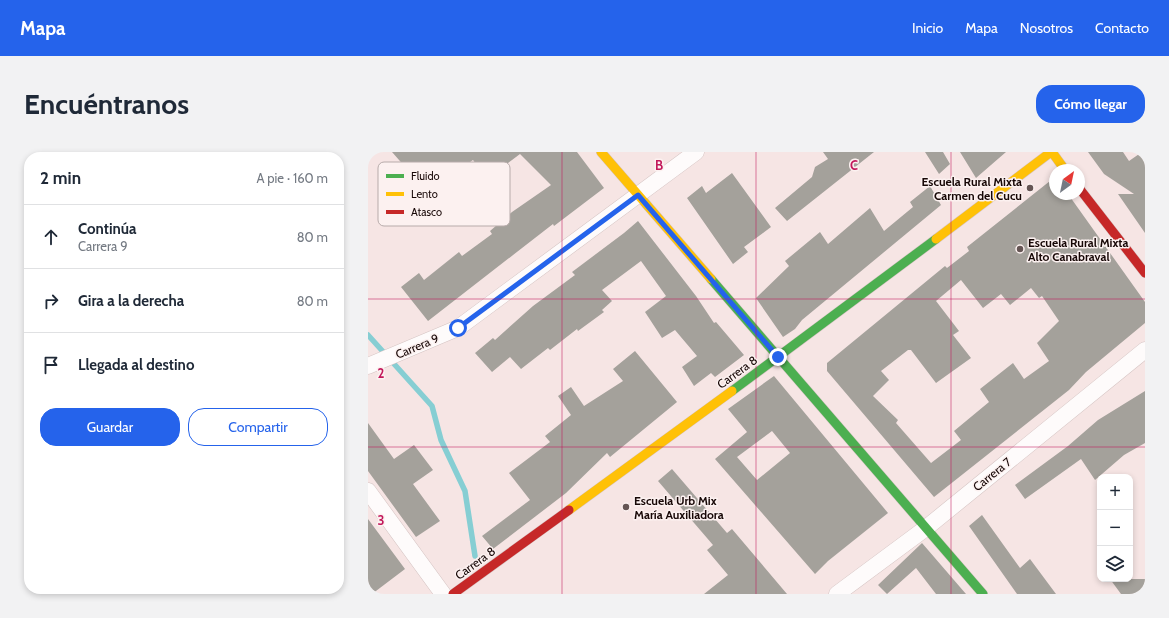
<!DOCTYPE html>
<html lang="es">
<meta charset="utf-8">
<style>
body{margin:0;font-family:Cabin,sans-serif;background:#f2f2f3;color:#1f2937}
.controls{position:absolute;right:12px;bottom:12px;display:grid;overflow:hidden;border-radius:8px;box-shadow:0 2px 6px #0003}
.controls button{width:36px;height:36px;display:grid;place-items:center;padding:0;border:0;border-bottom:1px solid #e0e1e3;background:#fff;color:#1f2937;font:20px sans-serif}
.compass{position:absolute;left:681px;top:12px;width:36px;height:36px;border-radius:50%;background:#fff;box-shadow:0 2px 6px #0003;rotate:33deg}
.stop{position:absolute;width:12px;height:12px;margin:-9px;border:3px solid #2563eb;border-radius:50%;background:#fff}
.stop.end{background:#2563eb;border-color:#fff;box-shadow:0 1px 4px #0008}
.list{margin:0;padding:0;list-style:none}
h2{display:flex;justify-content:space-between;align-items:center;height:52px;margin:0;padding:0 16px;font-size:17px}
h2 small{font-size:13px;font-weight:400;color:#747a83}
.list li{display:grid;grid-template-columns:26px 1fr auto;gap:12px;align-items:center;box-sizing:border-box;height:64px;padding:0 16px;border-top:1px solid #e0e1e3}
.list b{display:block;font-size:15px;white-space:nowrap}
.list p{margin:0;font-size:13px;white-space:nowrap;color:#747a83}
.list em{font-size:13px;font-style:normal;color:#747a83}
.actions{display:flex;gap:8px;padding:12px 16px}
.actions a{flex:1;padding:9px 0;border:1px solid #2563eb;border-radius:16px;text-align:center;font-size:14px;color:#2563eb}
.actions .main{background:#2563eb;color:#fff}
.icon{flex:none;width:22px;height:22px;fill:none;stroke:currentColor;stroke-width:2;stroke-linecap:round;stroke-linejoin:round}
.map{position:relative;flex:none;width:777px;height:442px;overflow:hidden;border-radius:16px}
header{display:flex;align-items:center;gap:24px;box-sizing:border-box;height:56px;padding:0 20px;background:#2563eb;color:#fff}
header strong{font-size:19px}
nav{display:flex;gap:22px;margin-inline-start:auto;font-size:14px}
.intro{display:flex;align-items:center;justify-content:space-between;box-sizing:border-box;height:96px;padding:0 24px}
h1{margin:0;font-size:28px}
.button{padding:10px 18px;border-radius:16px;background:#2563eb;color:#fff;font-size:14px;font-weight:700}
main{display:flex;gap:24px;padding:0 24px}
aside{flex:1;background:#fff;border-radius:16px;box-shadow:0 2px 6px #0003}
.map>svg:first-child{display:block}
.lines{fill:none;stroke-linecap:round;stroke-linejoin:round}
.stream{stroke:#86ced3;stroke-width:5.5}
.building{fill:#a4a19b;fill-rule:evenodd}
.street-casing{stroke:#d4c3c2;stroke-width:17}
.fast-casing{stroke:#d4c3c2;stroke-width:10}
.slow-casing{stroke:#d4c3c2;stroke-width:10}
.jam-casing{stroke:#d4c3c2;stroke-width:10}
.street{stroke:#fefbfb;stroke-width:16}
.fast{stroke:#4caf50;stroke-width:9}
.slow{stroke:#ffc107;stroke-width:9}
.jam{stroke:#c62828;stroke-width:9}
.route{stroke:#2563eb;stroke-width:5}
.grid{fill:none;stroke:#c2185b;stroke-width:1;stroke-opacity:0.55}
.poi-dot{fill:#655554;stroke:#fcf1f0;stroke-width:1.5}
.labels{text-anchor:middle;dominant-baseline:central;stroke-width:3;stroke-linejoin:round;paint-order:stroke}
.poi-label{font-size:12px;font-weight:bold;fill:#170706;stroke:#fcf1f0;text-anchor:start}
.street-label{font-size:12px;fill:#170706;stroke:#fcf1f0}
.key{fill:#fcf1f0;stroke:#b7abaa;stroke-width:1}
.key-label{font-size:11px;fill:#170706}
.grid-label{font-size:13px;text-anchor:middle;font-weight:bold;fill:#c2185b;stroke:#fcf1f0;stroke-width:3;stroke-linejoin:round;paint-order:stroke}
</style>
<header>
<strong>Mapa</strong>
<nav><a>Inicio</a><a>Mapa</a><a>Nosotros</a><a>Contacto</a></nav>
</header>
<div class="intro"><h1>Encuéntranos</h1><a class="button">Cómo llegar</a></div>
<main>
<aside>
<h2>2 min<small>A pie · 160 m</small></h2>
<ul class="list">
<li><svg class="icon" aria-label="ahead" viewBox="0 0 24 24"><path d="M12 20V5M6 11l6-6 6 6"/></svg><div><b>Continúa</b><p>Carrera 9</p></div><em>80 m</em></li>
<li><svg class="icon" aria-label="right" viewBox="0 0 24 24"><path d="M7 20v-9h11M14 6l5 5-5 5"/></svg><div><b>Gira a la derecha</b></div><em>80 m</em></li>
<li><svg class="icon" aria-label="arrive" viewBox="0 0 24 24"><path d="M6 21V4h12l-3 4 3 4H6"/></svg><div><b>Llegada al destino</b></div></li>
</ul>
<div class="actions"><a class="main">Guardar</a><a>Compartir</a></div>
</aside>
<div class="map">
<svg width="777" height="442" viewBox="0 0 777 442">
<rect width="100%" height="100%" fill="#f6e5e4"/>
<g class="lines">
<path class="stream" d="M0 183 64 254 73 288 97 339 107 404"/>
</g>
<path class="building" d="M24 0H209L236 36 186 74 185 72 60 169 33 135 51 121 56 128 91 100 94 104 124 82 122 79 144 60 183 33 152 2 119 27 105 8 80 25 73 16 53 33Z
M455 0H506L419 69 407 56 444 25 447 15 460 7Z
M557 0H575L582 12 571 22Z
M592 0H638L608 26Z
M720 0H755L761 9 774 0H777V81L750 42H766L736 22Z
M364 21 403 75 376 95 380 100 365 112 319 46 334 34 338 41Z
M687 25V42H700L777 150V171L718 220 701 238 566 345 459 219V211L577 114 579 116 601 99 599 95ZM593 128 615 156 633 142 642 153 663 136 671 146 674 144 691 169 669 191 681 209 656 227 645 211 612 237 621 250 586 279 593 288 563 311 528 271 530 268 505 244 521 228 513 219 540 198H543L568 231 603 206 585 183 591 179 568 149Z
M562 34 573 53 434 168 427 177 415 185 388 146 421 114 417 109 452 80 460 92 502 56 516 79 545 55 542 50Z
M270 69 328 144 346 171 348 170 376 203 347 225 343 221 326 234 314 215 329 204 307 178 294 186 277 160 298 144 273 109 234 138 244 149 234 158 236 160 210 179 209 177 182 198 180 196 153 217 142 205 124 220 107 201 125 186 127 188 165 154 207 123 204 120 256 81Z
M267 199 309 250 242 305 239 301 198 341 125 397 114 384 162 348 141 321 182 290 177 284 203 263 190 244 203 235 216 254 255 229 245 217Z
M406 224 520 361 460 409 447 422 347 307 379 280 360 257ZM404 279 422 301 389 328 369 305Z
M777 239V291L756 303 727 328 713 307 657 347 647 333 700 294 730 268Z
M0 271 26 307 46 293 65 318 45 332 72 369 48 385 0 319Z
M304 317 359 381 364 377 419 442H336L360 423 339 398 345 393 290 329Z
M614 363 652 416 662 407 688 442H649L601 374Z
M0 367 37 417 4 442H0Z
M554 391 598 442H568L548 416 519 442 510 433Z
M742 427H777V442H753Z"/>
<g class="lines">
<defs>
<path id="street" d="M0 214 90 176 328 0
M0 339 75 442
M469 442 558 376 777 198"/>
<path id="fast" d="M343 127 615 442
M364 239 568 87"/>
<path id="slow" d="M233 0 343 127
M684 0 697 18
M568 87 683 0
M201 358 364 239"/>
<path id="jam" d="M711 36 777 121
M85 442 201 358"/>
</defs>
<use href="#street" class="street-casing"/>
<use href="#fast" class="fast-casing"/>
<use href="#slow" class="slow-casing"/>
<use href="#jam" class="jam-casing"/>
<use href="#street" class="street"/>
<use href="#fast" class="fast"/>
<use href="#slow" class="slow"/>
<use href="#jam" class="jam"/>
</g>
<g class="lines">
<path class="route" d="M90 176 270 43 410 205"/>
</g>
<path class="grid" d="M194 0V442M388 0V442M583 0V442M0 147H777M0 295H777"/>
<g class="poi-dot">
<circle cx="662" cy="36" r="4"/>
<circle cx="652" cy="97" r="4"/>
<circle cx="258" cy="355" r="4"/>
</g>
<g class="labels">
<g class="poi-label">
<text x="654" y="29" text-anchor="end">Escuela Rural Mixta<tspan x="654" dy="14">Carmen del Cucu</tspan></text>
<text x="660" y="90">Escuela Rural Mixta<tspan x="660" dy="14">Alto Canabraval</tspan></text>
<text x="266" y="348">Escuela Urb Mix<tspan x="266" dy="14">María Auxiliadora</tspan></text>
</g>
<g class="street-label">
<text transform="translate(49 194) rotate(-23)">Carrera 9</text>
<text transform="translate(369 220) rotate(-36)">Carrera 8</text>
<text transform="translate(624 322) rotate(-39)">Carrera 7</text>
<text transform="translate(107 411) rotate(-36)">Carrera 8</text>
</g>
</g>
<rect x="10" y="10" width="132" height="64" rx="6" class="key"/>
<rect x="18" y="22" width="18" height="4" fill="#4caf50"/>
<rect x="18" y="40" width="18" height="4" fill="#ffc107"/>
<rect x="18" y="58" width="18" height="4" fill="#c62828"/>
<g class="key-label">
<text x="43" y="28">Fluido</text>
<text x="43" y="46">Lento</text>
<text x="43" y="64">Atasco</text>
</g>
<g class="grid-label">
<text x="291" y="18">B</text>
<text x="486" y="18">C</text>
<text x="13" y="226">2</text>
<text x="13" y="373">3</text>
</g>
</svg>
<div class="controls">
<button>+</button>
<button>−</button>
<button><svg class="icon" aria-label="layers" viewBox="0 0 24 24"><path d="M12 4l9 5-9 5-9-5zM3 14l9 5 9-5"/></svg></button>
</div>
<svg class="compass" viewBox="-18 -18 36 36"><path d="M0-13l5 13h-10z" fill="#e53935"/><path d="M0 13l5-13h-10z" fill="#747a83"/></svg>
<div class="stop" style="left:90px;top:176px"></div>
<div class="stop end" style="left:410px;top:205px"></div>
</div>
</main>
